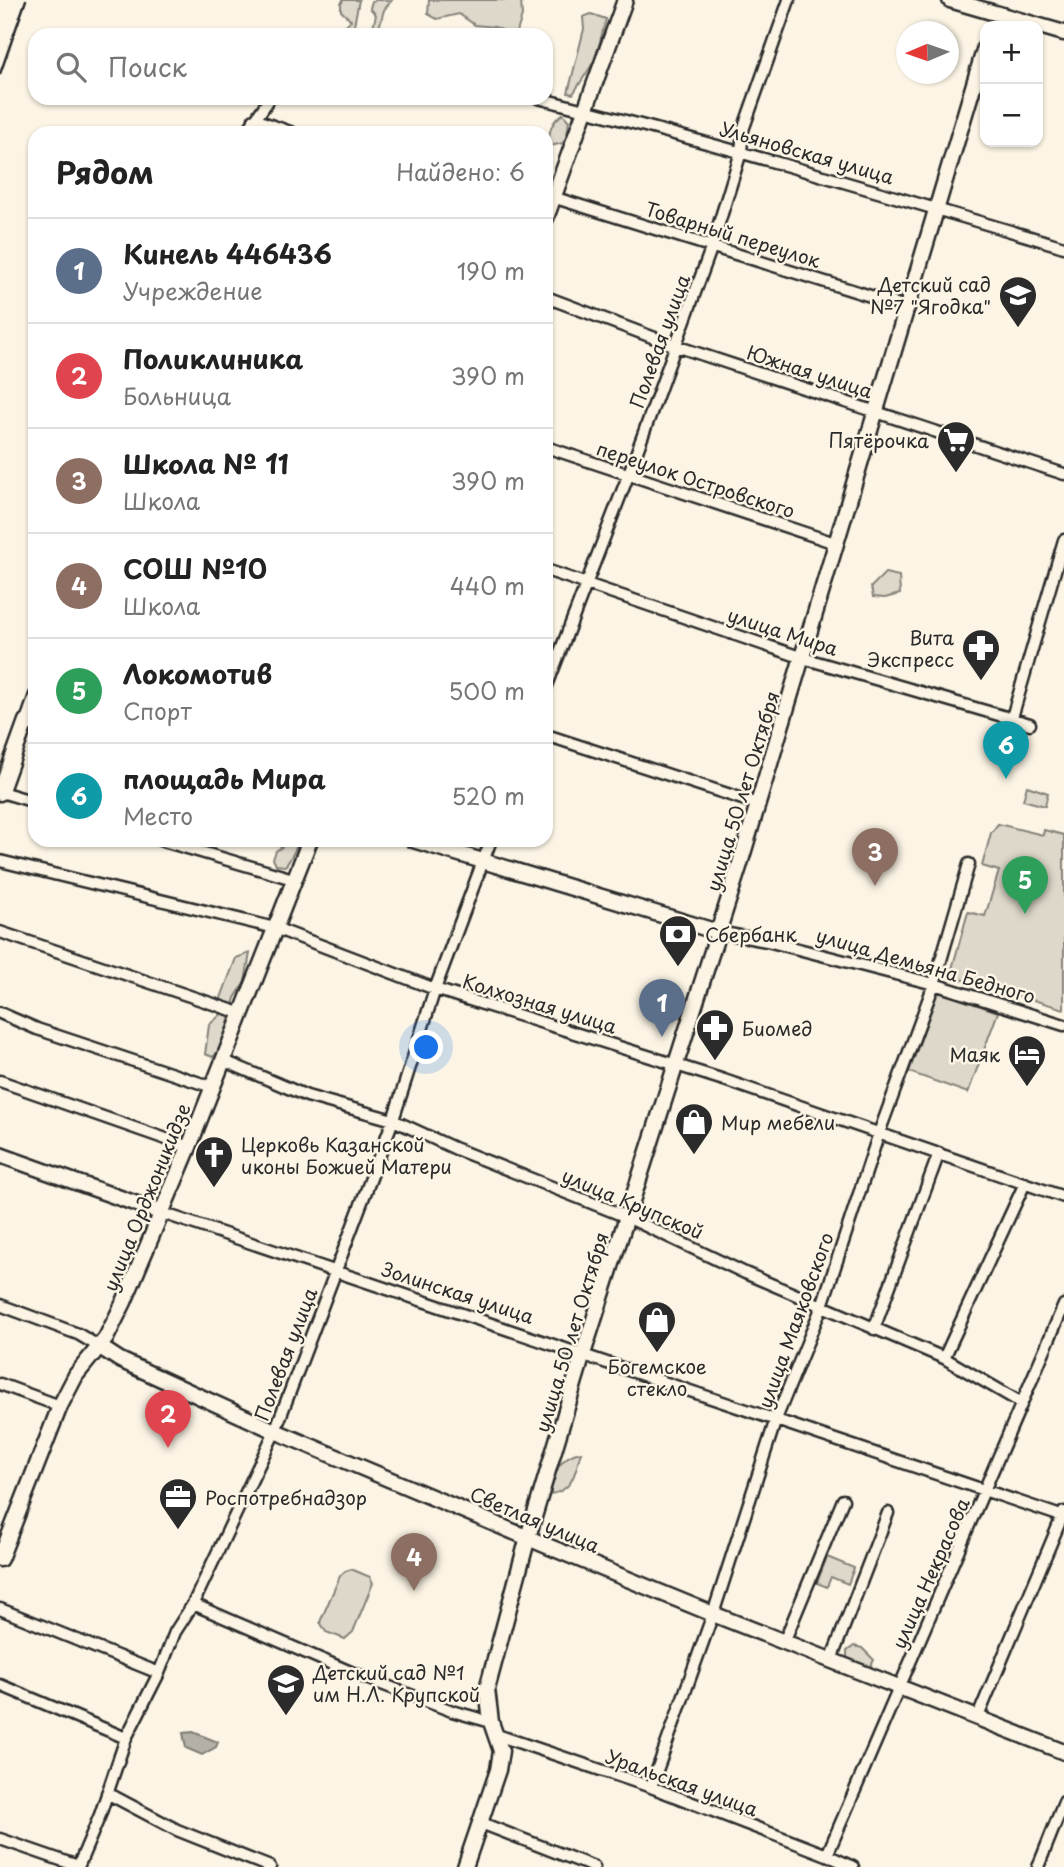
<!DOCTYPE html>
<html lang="ru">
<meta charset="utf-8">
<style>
body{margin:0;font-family:"Playpen Sans",sans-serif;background:#f2f2f2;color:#222}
.controls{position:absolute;right:21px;top:21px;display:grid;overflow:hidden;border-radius:14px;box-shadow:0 2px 5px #0004}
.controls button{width:63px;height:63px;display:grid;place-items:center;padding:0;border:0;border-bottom:2px solid #e0e0e0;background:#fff;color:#222;font:35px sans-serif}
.compass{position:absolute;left:896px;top:21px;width:63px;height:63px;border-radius:50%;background:#fff;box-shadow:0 2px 5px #0004;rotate:268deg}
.you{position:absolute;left:427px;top:1048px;width:24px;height:24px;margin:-18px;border:5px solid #fff;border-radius:50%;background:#1a73e8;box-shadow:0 0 0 10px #1a73e833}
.badge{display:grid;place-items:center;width:46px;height:46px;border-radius:50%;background:#2b2b2b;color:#fff;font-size:23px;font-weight:700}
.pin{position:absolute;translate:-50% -58px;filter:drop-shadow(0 2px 4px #0008)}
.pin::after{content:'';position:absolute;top:37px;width:24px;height:21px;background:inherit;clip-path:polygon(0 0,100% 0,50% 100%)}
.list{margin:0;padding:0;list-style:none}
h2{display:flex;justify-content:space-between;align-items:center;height:91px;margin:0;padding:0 28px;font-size:30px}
h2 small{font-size:23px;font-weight:400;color:#767676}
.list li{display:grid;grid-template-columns:46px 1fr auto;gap:21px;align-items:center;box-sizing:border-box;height:105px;padding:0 28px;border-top:2px solid #e0e0e0}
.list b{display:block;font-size:26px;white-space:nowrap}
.list p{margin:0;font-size:23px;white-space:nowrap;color:#767676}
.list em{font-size:23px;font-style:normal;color:#767676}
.icon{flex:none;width:38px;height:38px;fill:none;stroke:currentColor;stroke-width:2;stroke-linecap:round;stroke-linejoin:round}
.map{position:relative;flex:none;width:1064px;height:1867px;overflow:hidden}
.search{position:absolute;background:#fff;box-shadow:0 2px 5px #0004;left:28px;top:28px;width:525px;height:77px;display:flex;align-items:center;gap:18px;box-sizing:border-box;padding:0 24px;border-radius:21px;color:#767676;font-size:26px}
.panel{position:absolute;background:#fff;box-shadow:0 2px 5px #0004;left:28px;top:126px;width:525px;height:721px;border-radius:21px}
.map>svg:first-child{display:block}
.green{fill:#ded8ca;stroke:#84827a;stroke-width:2}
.water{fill:#b4b0a5;stroke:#7d7b74;stroke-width:2}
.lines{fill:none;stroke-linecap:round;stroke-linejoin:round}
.street-casing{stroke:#2b2b2b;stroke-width:15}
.secondary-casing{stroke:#2b2b2b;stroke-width:19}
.street{stroke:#fcf5e5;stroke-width:10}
.secondary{stroke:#fcf5e5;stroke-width:14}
.rail{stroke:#2b2b2b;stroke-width:2.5}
.labels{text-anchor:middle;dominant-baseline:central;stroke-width:5;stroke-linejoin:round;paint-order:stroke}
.street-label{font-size:19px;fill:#2b2b2b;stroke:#fcf5e5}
.poi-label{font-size:19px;fill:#2b2b2b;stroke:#fcf5e5;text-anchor:start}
</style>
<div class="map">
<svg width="1064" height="1867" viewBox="0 0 1064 1867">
<rect width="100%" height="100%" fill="#fcf5e5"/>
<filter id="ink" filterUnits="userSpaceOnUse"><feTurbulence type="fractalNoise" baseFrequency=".0143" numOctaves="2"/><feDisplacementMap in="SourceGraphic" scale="14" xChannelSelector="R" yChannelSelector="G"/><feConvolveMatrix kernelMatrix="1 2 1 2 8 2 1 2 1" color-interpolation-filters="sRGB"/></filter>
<g filter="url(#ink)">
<path class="green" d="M343 0H359L352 35H336L351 20 341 11V4Z
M377 0H392L384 10 377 35H371L376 15 370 8 372 1Z
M429 0H521L522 16 516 35H504V31L495 27 475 25 459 14 437 19 428 14Z
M591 14 606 19 595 60 573 94 568 93 584 29 583 17Z
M563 114 569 121 567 136 563 143 550 146C547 134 552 120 563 114Z
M885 573 899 576 900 594 885 598 873 597 871 587Z
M1027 786 1048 793 1045 806 1023 800Z
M998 824 1043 835 1044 830 1064 835V1009L950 976 968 912 985 916 999 871 982 866 991 833Z
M284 840H300C296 847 290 862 285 866L276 865 273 859 276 851 283 846Z
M250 953 245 982 235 998 221 1049 213 1057 205 1054 209 1025 225 1011 221 998 236 958Z
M938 991 998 1012 968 1093 909 1072Z
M581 1452C575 1472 574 1490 551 1494 551 1475 561 1455 581 1452Z
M827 1557 854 1568 848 1584 831 1577 827 1587 817 1583Z
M351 1569 370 1577 373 1583 353 1632 345 1639 326 1632 320 1622 340 1576 345 1571Z
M854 1646 862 1648 874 1660 871 1666 850 1662 847 1657V1651Z"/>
<path class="water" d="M193 1732 218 1742 216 1747 202 1755 186 1748 183 1733Z"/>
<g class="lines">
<defs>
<path id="street" d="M538 98C715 143 889 195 1064 247
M254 119 293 133
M246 133 270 98
M546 195 909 308
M546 297 676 346 1064 474
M546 447 835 543
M546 570 803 658 1030 724
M546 688 628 476 712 246 741 152 743 130 789 0
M26 721 35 695
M546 735 758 804
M1001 755 1064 540
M1 792 35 802
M160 840 293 879
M0 861 275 928 435 989 724 1080 1064 1197
M0 932 240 1013
M718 932 767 941 934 984 1064 1025
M0 1013 37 1029 212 1087
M222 1060 307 1096 393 1120 456 1149 627 1217 745 1273 944 1358 1020 1402
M0 1081 189 1147
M162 1213 1064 1517
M0 1305 78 1334 100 1347
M874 1329 939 1153
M944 1358 1025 1183
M0 1384 60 1406
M193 1604 353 1673 452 1711 491 1722
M0 1609 159 1673
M784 1642 843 1500
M831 1660 888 1513
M0 1685 126 1738
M977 1719 1064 1512
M497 1735 651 1787 827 1855 853 1867
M651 1787 713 1614 776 1419 822 1306 879 1133 934 984 969 864
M107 1793 177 1830 270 1867
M481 1823 594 1867
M0 1839 78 1866
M827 1855 1064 1305
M78 1867 100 1815 126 1738 159 1673 175 1632 193 1604 275 1431 393 1120 435 989 491 840
M1038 1867 1064 1802"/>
<path id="secondary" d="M950 0 1064 33
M546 218 625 0
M0 793 26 721 35 724
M413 840 718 932
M0 1155 162 1213
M100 1347 120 1360 275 1431 552 1548 713 1614 1064 1752
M0 1559 60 1406 76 1375 106 1338 124 1302 189 1147 310 840
M465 1867 498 1770 501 1751 491 1722 487 1689 528 1537 583 1354 739 867 985 47"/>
</defs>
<use href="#street" class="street-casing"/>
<use href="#secondary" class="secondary-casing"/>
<use href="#street" class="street"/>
<use href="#secondary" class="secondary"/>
<path class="rail" d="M0 74 26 0"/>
</g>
</g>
<defs>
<symbol id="school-pin" viewBox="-11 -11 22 30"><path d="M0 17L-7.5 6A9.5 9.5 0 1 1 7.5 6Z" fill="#2b2b2b" stroke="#fcf5e5"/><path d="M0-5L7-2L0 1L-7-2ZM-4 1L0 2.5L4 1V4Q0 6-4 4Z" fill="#fff"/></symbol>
<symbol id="supermarket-pin" viewBox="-11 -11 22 30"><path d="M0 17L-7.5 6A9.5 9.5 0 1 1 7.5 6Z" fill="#2b2b2b" stroke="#fcf5e5"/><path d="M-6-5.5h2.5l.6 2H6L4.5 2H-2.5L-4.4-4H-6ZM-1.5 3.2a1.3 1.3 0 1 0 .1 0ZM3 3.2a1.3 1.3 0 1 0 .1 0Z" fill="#fff"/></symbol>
<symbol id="pharmacy-pin" viewBox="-11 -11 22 30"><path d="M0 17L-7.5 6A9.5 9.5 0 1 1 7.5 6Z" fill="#2b2b2b" stroke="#fcf5e5"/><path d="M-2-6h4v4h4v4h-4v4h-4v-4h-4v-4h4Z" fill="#fff"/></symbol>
<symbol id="bank-pin" viewBox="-11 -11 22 30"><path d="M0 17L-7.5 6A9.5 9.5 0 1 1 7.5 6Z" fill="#2b2b2b" stroke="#fcf5e5"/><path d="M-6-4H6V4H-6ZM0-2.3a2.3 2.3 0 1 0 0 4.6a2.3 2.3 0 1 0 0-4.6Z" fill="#fff"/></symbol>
<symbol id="hotel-pin" viewBox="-11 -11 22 30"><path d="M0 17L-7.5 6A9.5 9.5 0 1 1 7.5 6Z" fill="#2b2b2b" stroke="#fcf5e5"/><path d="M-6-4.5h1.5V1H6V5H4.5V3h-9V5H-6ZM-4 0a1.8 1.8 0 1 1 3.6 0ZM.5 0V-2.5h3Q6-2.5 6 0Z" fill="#fff"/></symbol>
<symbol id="shop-pin" viewBox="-11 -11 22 30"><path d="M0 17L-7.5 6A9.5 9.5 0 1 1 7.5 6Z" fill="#2b2b2b" stroke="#fcf5e5"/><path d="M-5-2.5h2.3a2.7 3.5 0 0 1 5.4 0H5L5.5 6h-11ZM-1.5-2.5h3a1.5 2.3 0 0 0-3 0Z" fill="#fff"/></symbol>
<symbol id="church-pin" viewBox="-11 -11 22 30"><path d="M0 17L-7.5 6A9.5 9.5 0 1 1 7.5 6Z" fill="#2b2b2b" stroke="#fcf5e5"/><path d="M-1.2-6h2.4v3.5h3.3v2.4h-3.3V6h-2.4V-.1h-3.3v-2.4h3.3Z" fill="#fff"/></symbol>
<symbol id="office-pin" viewBox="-11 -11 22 30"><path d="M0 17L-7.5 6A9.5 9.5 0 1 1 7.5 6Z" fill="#2b2b2b" stroke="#fcf5e5"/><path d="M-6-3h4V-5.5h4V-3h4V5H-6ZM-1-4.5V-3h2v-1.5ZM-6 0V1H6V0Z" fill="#fff"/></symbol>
</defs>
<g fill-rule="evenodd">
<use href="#school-pin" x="996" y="273" width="44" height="60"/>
<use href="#supermarket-pin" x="934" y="418" width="44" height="60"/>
<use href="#pharmacy-pin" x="959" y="626" width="44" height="60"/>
<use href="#bank-pin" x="656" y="912" width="44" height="60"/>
<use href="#pharmacy-pin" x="693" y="1006" width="44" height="60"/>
<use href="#hotel-pin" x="1005" y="1032" width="44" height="60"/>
<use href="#shop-pin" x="672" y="1100" width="44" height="60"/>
<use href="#church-pin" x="192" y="1133" width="44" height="60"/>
<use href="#shop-pin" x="635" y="1298" width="44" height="60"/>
<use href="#office-pin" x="156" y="1475" width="44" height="60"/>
<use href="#school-pin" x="264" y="1661" width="44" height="60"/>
</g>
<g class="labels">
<g class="street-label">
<text transform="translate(807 152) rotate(16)">Ульяновская улица</text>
<text transform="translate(733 234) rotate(17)">Товарный переулок</text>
<text transform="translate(659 341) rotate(-70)">Полевая улица</text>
<text transform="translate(810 371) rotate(18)">Южная улица</text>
<text transform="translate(696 479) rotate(18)">переулок Островского</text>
<text transform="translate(783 631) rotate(18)">улица Мира</text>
<text transform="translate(742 791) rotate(-73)">улица 50 лет Октября</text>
<text transform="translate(926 965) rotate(16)">улица Демьяна Бедного</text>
<text transform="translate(540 1003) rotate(17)">Колхозная улица</text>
<text transform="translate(146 1197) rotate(-68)">улица Орджоникидзе</text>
<text transform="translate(633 1203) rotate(23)">улица Крупской</text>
<text transform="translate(458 1292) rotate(18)">Золинская улица</text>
<text transform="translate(795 1320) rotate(-70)">улица Маяковского</text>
<text transform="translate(571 1332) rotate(-73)">улица 50 лет Октября</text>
<text transform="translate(285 1354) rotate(-69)">Полевая улица</text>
<text transform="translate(535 1519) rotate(23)">Светлая улица</text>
<text transform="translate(930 1573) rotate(-66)">улица Некрасова</text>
<text transform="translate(682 1782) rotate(20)">Уральская улица</text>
</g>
<g class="poi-label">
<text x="991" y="284" text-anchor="end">Детский сад<tspan x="991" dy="22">№7 "Ягодка"</tspan></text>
<text x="929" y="440" text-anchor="end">Пятёрочка</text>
<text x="954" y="637" text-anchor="end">Вита<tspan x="954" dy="22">Экспресс</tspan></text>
<text x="705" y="934">Сбербанк</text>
<text x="742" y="1028">Биомед</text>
<text x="1000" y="1054" text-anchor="end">Маяк</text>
<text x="721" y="1122">Мир мебели</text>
<text x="241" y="1144">Церковь Казанской<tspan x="241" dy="22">иконы Божией Матери</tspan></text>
<text x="657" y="1366" text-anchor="middle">Богемское<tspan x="657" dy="22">стекло</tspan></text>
<text x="205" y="1497">Роспотребнадзор</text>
<text x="313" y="1672">Детский сад №1<tspan x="313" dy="22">им Н.Л. Крупской</tspan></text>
</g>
</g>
</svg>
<div class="controls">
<button>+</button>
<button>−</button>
</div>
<svg class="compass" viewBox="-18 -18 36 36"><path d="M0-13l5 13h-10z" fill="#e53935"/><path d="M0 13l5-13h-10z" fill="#767676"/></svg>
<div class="you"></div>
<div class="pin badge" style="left:662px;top:1037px;background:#5c6f8a">1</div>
<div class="pin badge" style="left:168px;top:1448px;background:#e0444e">2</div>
<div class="pin badge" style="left:875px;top:886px;background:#8d6e63">3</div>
<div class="pin badge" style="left:414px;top:1591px;background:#8d6e63">4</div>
<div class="pin badge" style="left:1025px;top:914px;background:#2e9e5b">5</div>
<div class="pin badge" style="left:1006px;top:779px;background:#0f9aa8">6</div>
<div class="search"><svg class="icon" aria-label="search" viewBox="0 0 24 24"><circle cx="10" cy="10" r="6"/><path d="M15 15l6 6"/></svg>Поиск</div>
<section class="panel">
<h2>Рядом<small>Найдено: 6</small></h2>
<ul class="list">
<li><span class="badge" style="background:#5c6f8a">1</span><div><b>Кинель 446436</b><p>Учреждение</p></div><em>190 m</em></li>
<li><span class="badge" style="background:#e0444e">2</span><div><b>Поликлиника</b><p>Больница</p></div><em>390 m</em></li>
<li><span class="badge" style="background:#8d6e63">3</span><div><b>Школа № 11</b><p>Школа</p></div><em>390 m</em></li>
<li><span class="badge" style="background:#8d6e63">4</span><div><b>СОШ №10</b><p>Школа</p></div><em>440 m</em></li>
<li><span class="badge" style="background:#2e9e5b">5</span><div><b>Локомотив</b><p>Спорт</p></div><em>500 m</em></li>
<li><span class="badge" style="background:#0f9aa8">6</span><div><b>площадь Мира</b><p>Место</p></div><em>520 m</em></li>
</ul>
</section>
</div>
